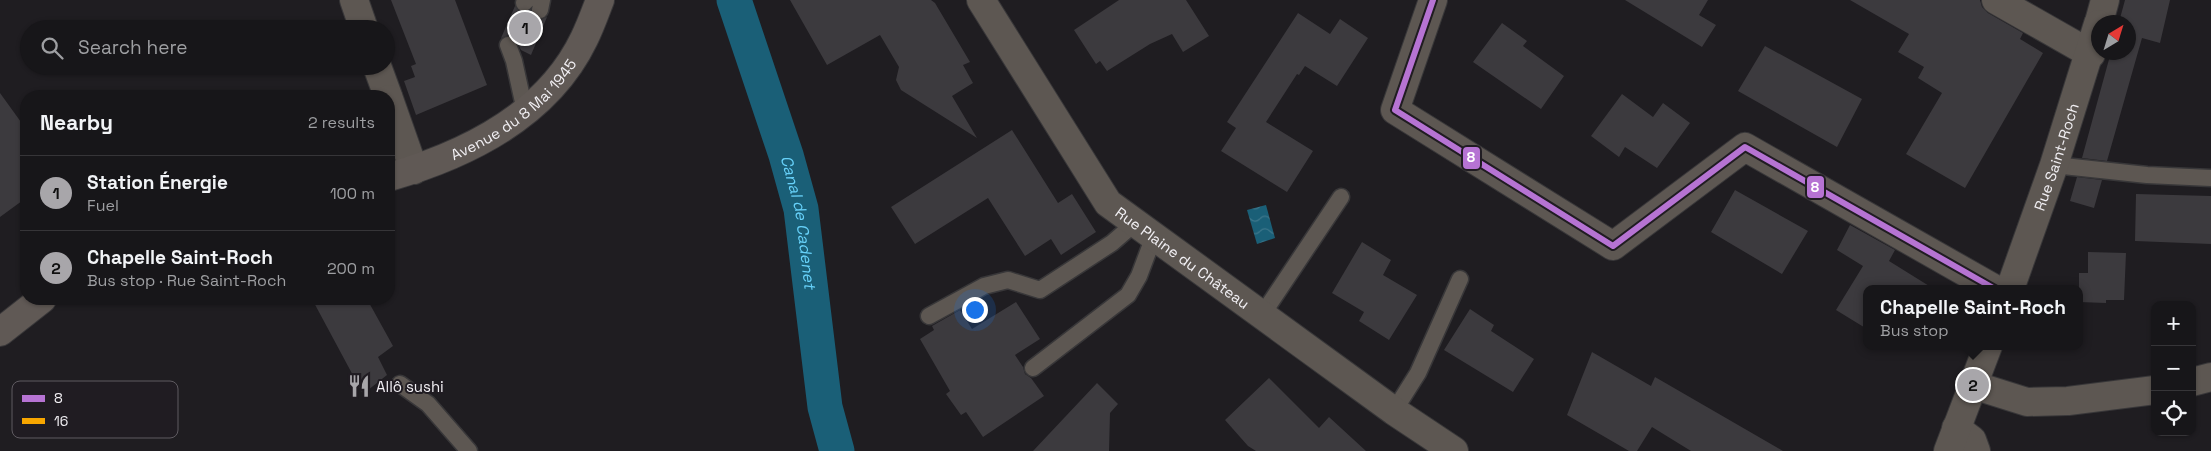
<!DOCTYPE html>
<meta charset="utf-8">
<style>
body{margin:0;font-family:"Space Grotesk",sans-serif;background:#242326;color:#f1f3f6}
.controls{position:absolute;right:15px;bottom:15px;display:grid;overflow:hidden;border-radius:10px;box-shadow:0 1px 4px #0004}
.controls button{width:45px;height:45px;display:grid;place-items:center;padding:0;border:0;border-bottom:1px solid #363538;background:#171619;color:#f1f3f6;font:25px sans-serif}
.compass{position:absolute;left:2091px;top:15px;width:45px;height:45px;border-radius:50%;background:#171619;box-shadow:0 1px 4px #0004;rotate:38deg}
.you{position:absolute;left:974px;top:309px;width:18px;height:18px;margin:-12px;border:4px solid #fff;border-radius:50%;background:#1a73e8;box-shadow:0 0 0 8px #1a73e833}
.badge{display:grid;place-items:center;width:32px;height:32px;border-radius:50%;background:#a8a6aa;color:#111;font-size:16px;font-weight:700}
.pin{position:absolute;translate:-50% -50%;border:2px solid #fff;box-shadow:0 1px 5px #0006}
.popup{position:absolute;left:1863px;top:285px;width:220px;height:65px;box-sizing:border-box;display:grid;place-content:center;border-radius:10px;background:#171619;filter:drop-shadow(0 1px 4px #0005);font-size:16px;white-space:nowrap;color:#9e9fa2}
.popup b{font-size:19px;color:#f1f3f6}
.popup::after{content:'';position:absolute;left:50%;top:100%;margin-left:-10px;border:10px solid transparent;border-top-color:#171619}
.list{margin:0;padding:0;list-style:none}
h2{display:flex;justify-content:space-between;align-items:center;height:65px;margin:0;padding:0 20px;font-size:21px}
h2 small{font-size:16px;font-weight:400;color:#9e9fa2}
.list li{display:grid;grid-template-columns:32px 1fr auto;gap:15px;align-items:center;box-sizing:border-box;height:75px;padding:0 20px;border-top:1px solid #363538}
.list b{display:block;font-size:19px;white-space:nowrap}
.list p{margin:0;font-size:16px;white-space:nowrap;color:#9e9fa2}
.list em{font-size:16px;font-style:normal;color:#9e9fa2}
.icon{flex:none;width:28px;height:28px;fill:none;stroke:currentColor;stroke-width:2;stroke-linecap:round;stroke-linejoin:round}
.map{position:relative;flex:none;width:2211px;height:451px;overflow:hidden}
.search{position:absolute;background:#171619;box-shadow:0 1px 4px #0004;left:20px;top:20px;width:375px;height:55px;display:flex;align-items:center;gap:12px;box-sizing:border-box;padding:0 18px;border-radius:28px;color:#9e9fa2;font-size:19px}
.panel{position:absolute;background:#171619;box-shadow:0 1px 4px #0004;left:20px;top:90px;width:375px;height:215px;border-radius:20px}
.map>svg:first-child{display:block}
.water{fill:url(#water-waves)}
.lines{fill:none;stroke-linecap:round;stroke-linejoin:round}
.canal{stroke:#1a5f77;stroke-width:35}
.building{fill:#3c3a3e}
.service-casing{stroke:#383739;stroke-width:19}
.minor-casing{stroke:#383739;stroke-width:30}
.secondary-casing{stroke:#383739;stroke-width:30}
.service{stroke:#5d5752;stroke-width:16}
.minor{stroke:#5d5752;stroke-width:28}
.secondary{stroke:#605955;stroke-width:28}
.bus-1-casing{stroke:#201c22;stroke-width:10}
.bus-1{stroke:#b673d3;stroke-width:6}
.labels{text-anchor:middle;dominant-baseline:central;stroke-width:4;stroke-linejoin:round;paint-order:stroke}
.street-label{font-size:15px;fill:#f1eff3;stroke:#201c22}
.poi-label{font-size:15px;fill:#f1eff3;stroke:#201c22;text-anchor:start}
.water-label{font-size:16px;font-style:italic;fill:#67d1f9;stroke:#201c22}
.key{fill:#201c22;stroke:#5f5b61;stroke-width:1}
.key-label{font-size:14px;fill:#f1eff3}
.line-badge{stroke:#201c22;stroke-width:2}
.badge-label{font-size:14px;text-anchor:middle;font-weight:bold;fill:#fff}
</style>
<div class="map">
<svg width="2211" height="451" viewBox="0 0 2211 451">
<defs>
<pattern id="water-waves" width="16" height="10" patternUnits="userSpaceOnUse" patternTransform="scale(1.25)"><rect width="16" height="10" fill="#1a5f77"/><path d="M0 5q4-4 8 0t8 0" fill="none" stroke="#3c768b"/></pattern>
</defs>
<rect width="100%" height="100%" fill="#1f1d21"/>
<path class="water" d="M1266 205 1275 238 1257 244 1247 210Z"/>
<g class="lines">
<path class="canal" id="s1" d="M734 0 786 155 801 209 825 407 837 451"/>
</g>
<path class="building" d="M391 0H455L487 85 416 115 404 81 415 77 411 66 416 64Z
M790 0H931L935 3 970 62 963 65 973 83 952 96 977 138 901 90 896 80 899 67 880 35 827 65Z
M1119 0H1186L1209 36 1183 52 1172 34 1150 44 1107 71 1100 61 1096 64 1074 30Z
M1625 0H1708L1699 15 1716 25 1702 47Z
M1850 0H1980L1982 7 1988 13 2023 33 2020 39 2043 53 1965 188 1906 154 1942 93 1918 78 1924 67 1898 52 1909 34Z
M2125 0H2170L2160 43 2142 38 2107 161 2082 158 2111 52H2128V22H2119Z
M515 6 521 12 530 11 533 17 538 20 547 17 531 55 521 50 514 37 509 35 501 38Z
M1298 13 1330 34 1340 19 1368 38 1337 86 1305 66 1299 75 1297 74 1266 122 1313 151 1287 192 1221 151 1236 128 1227 122Z
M1502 23 1527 41 1523 46 1564 76 1541 109 1473 62Z
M1765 46 1862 99 1837 147 1738 91Z
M0 93 26 129V198L0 217Z
M1622 94 1653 117 1663 103 1690 123 1657 168 1625 147 1619 157 1591 136Z
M1012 130 1058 203 1072 194 1096 232 1061 255 1051 239 1025 256 988 198 915 244 891 207Z
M2077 177 2102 180 2094 208 2070 201Z
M1735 190 1808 231 1782 274 1711 232Z
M2136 194 2211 196V244L2135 241Z
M1850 225 1895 250 1889 261 1934 289H1867V329L1836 310 1863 266 1837 250Z
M1362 242 1391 260 1383 275 1417 295 1389 340 1359 321 1364 312 1332 293Z
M2088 252 2126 253 2124 300H2106V303L2079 302V273H2088Z
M312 299H367L393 346 378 357 387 375 363 394Z
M1016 302 1040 339 1015 355 1023 367 1025 374 1031 378 1044 396 983 437 966 412 961 415 946 394 950 391 920 339 934 330 932 326 960 310 972 329Z
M1470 309 1494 325 1491 331 1534 359 1513 392 1444 350Z
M1592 352 1651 386 1655 377 1783 451H1691L1652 427 1637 451H1629L1567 415Z
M1269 378 1319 428 1329 417 1366 451H1256L1248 446 1225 420Z
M1097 383 1118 404 1110 413 1109 451H1033Z"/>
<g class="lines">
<defs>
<path id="service" d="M524 3 527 0
M540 10 542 0
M508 45 514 61 525 111
M2054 165 2147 175 2211 178
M1262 315 1341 197
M929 316 984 286 1008 280 1040 290 1112 243 1135 223
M1033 368 1128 295 1139 276 1154 236
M400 384 428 404 469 451
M1394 411 1418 373 1460 279"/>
<g id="minor">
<path d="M354 0 364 29"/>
<path id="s2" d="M981 0 1108 203 1394 411 1454 451"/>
<path d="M1433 0 1395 110 1613 246 1745 147 1995 289"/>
<path d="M1996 0 2091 54"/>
<path d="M2099 22 2105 0"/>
<path d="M377 66 388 96"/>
<path d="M389 99 414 170"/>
<path id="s3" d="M2010 289 2054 165 2098 24"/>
<path d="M2192 382 2211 377"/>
<path d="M1973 385 2027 402 2068 401 2155 390"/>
<path d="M1956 428 1972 440 1976 451"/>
<path d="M1948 451 1988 346"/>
</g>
<g id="secondary">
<path id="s4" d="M389 177C466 155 547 116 584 39 590 27 595 13 600 0"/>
<path d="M0 332 42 299"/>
</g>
</defs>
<use href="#service" class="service-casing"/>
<use href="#minor" class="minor-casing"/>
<use href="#secondary" class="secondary-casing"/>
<use href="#service" class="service"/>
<use href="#minor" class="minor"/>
<use href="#secondary" class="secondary"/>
<defs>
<path id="bus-1" d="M1433 0 1395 110 1613 246 1745 147 1995 289"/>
</defs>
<use href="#bus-1" class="bus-1-casing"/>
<use href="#bus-1" class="bus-1"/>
</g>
<defs>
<symbol id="restaurant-bare" viewBox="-9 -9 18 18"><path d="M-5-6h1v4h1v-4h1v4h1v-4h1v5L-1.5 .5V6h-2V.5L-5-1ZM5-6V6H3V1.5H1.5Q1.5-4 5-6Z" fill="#a8a6aa" stroke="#201c22" stroke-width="2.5" paint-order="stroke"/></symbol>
</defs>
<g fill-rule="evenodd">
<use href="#restaurant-bare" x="343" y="370" width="32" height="32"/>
</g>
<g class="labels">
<g class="street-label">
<text stroke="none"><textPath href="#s4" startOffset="144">Avenue du 8 Mai 1945</textPath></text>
<text stroke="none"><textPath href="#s3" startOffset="140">Rue Saint-Roch</textPath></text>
<text stroke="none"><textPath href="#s2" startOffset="332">Rue Plaine du Château</textPath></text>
</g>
<g class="poi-label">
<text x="376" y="386">Allô sushi</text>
</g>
<g class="water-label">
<text stroke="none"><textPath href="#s1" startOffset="232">Canal de Cadenet</textPath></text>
</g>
</g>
<rect x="12" y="381" width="166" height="57" rx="8" class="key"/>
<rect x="22" y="395" width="23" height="7" fill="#b673d3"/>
<rect x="22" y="418" width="23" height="6" fill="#f7a600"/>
<g class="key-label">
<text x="54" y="403">8</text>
<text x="54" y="426">16</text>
</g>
<g class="line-badge">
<rect x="1462" y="146" width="19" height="24" rx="5" fill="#b673d3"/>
<rect x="1806" y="175" width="19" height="24" rx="5" fill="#b673d3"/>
</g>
<g class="badge-label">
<text x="1471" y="162">8</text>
<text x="1815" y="192">8</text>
</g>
</svg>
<div class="controls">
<button>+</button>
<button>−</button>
<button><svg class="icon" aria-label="locate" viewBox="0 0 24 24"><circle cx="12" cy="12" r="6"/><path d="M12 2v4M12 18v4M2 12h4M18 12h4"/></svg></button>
</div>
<svg class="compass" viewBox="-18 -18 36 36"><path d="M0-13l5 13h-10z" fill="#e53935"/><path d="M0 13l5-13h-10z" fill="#9e9fa2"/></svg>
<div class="you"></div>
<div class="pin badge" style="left:525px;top:28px">1</div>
<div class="pin badge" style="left:1973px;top:385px">2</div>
<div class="popup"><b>Chapelle Saint-Roch</b>Bus stop</div>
<div class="search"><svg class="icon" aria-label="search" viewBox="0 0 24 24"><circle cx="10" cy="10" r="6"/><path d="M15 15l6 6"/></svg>Search here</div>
<section class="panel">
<h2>Nearby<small>2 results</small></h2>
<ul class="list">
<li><span class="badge">1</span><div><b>Station Énergie</b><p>Fuel</p></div><em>100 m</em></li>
<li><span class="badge">2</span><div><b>Chapelle Saint-Roch</b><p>Bus stop · Rue Saint-Roch</p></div><em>200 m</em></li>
</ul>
</section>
</div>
